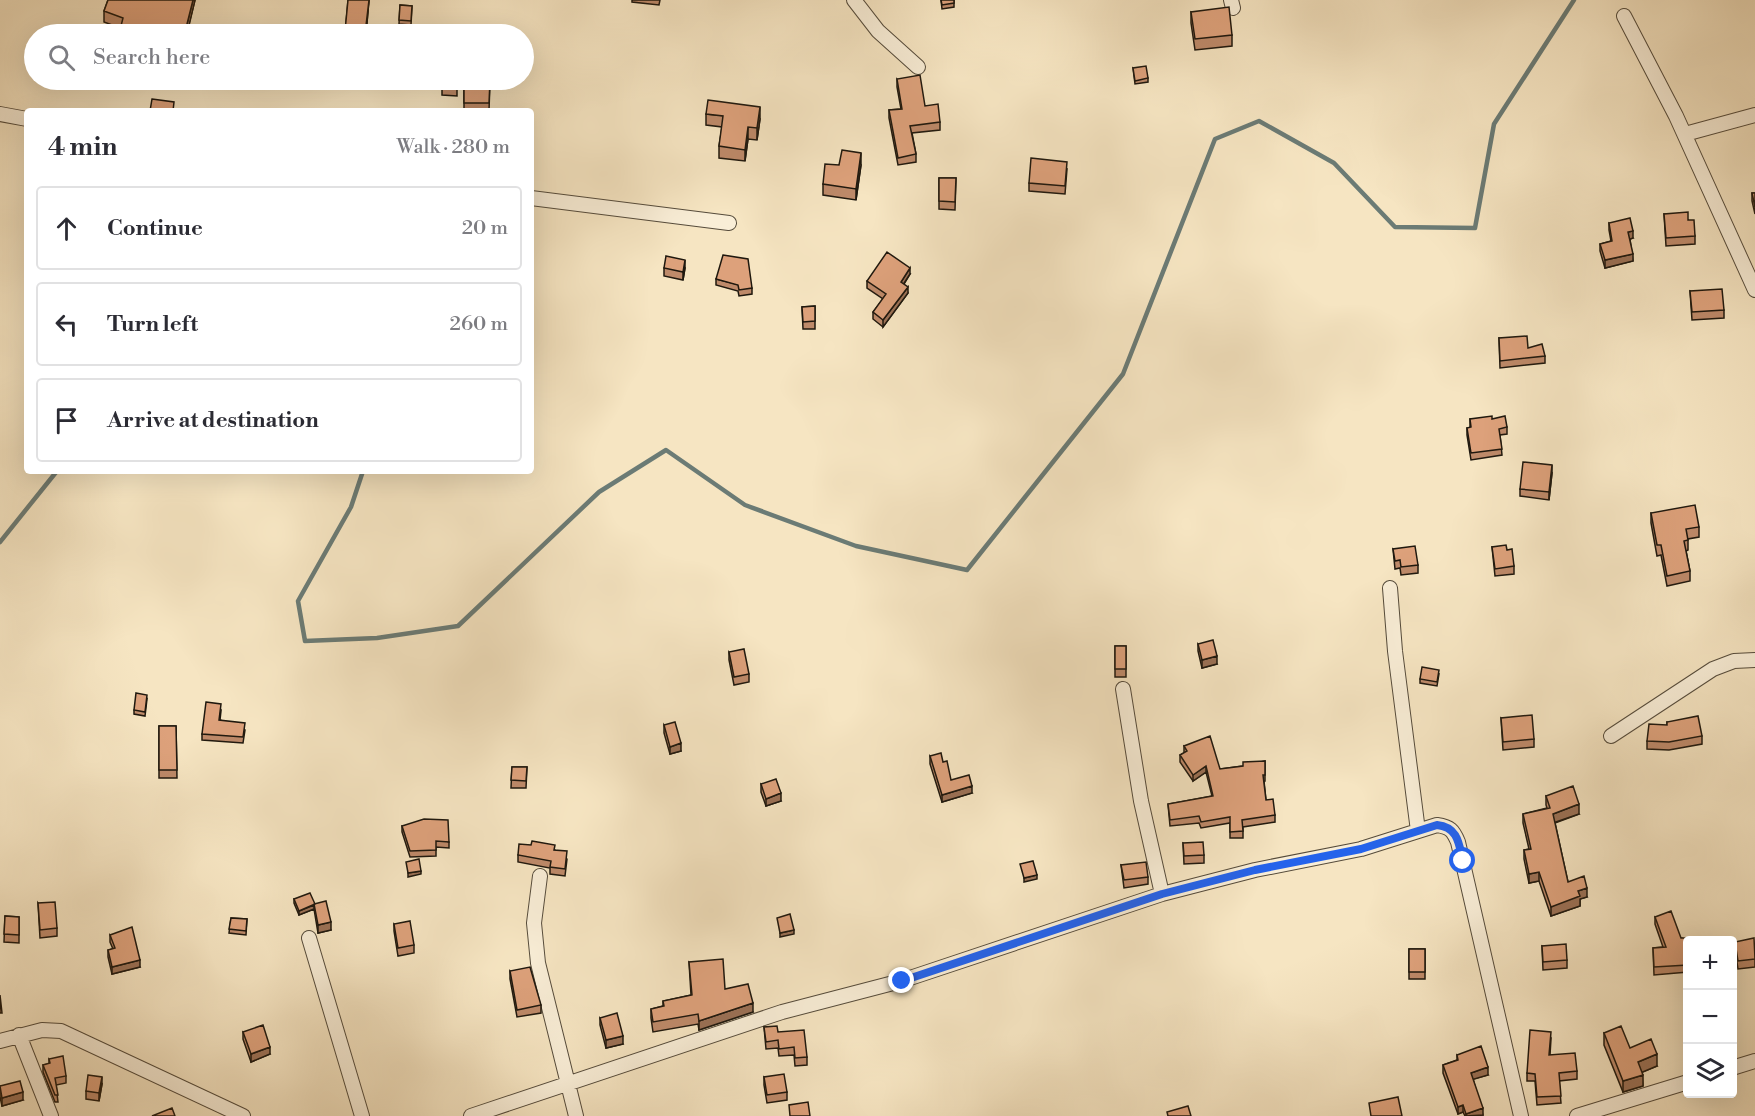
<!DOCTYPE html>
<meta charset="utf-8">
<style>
body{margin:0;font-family:"Libre Bodoni",serif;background:#f2f2f3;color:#2b2b33}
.controls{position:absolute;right:18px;bottom:18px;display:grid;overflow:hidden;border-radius:6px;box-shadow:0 6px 24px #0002}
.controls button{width:54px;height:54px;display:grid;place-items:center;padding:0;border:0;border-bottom:2px solid #e1e1e2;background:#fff;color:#2b2b33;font:30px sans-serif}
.stop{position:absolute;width:18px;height:18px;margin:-14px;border:4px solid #2563eb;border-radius:50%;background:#fff}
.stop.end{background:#2563eb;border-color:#fff;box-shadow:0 2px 6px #0008}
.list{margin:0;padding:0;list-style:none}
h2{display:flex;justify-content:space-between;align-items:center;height:78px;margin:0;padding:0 24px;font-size:26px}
h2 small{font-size:20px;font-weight:400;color:#7c7c81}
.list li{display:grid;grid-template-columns:39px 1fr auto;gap:18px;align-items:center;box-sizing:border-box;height:84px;margin:0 12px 12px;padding:0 12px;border:2px solid #e1e1e2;border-radius:6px}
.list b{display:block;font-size:22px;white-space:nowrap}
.list em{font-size:20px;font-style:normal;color:#7c7c81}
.icon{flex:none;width:33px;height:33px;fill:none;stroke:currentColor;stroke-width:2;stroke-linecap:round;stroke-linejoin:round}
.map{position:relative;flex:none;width:1755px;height:1116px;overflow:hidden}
.search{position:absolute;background:#fff;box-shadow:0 6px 24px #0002;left:24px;top:24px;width:510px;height:66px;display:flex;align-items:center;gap:15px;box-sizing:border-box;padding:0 21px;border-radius:33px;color:#7c7c81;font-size:22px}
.panel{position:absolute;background:#fff;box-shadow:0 6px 24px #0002;left:24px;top:108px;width:510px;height:366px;border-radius:6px}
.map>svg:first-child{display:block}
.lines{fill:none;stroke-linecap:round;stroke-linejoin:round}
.stream{stroke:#6b7b75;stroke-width:4.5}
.minor-casing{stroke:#554b3b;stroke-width:16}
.minor{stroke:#f9eed7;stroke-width:14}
.wall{fill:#be8a6a;stroke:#1f180e;stroke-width:1.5}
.shaded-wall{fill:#9b7156;stroke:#1f180e;stroke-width:1.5}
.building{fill:#dda17b;stroke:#1f180e;stroke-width:1.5}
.route{stroke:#2563eb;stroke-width:8}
</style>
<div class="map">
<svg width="1755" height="1116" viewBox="0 0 1755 1116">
<rect width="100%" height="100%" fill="#f6e5c2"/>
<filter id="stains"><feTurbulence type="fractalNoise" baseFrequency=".00333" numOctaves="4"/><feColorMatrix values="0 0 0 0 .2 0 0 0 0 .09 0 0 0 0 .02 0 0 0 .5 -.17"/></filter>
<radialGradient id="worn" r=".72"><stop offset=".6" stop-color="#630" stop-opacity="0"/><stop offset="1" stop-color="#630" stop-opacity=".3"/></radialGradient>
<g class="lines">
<path class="stream" d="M363 471 351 507 298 601 305 641 377 638 458 626 599 492 666 450 745 505 856 546 967 570 1123 374 1215 139 1259 121 1334 163 1395 227 1475 228 1494 124 1574 0
M0 542 57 471"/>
<defs>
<path id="minor" d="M854 0 878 31 918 67
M1231 0 1233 8
M1624 16 1676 116 1755 290
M0 114 27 119
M1685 134 1755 115
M531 198 729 223
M1390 588 1395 651 1418 831
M1123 689 1141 801 1162 894
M1611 736 1713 669 1734 661 1755 660
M540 876 534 923 538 963 576 1116
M309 938 362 1116
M19 1035 51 1116
M0 1041 42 1030 61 1031 243 1116
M1732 1068 1755 1061
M471 1116 782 1012 901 981 1162 894 1255 870 1361 849 1437 825C1450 827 1453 830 1458 842L1521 1116
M1577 1116 1688 1082"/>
</defs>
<use href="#minor" class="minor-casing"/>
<use href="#minor" class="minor"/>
</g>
<path class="wall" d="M108 0H195L188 28 189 34 120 28 104 22V11Z
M348 0H369L366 34H345Z
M632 0H660L659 5 632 2Z
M941 0H954V7L942 9Z
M400 5 412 6 411 25 399 24Z
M1191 12 1232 35V46L1195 50 1191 23Z
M1133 68 1148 78V82L1135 84Z
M897 79 925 106 940 122V130L912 133 916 154V162L898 165 889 118V110L901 109 897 87Z
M90 80H169L168 88 90 81Z
M442 80H457V96L442 95Z
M464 81H490L489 111H464Z
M706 114 760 119 757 140 748 139 745 161 719 158V146L722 127 706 125Z
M839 165H861L856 200 823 195V184Z
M1067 169 1065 194 1029 191V183Z
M939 178H956L955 210 939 209Z
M1752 193H1755V214L1752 201Z
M1664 214 1688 220 1695 236V244L1666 246Z
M1609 223 1633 238 1630 239 1633 261 1605 268 1600 251V244L1611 241 1609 230Z
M664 268H685L683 280 664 276Z
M910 274 904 284 908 293 883 327 873 319V312L883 299 867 288V281Z
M716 279 752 288V294L739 296 738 291 716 285Z
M1690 291 1724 310V318L1692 320Z
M815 306V329H803L802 307Z
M1499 338 1528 348 1545 356V363L1500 368Z
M1470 419H1492L1507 427V434L1500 435 1502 455 1471 460 1467 435V428H1470Z
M1552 473 1549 500 1520 496V489Z
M1651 513 1699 527V537L1688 539V550L1686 551 1690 571V581L1667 586 1661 555 1657 556 1651 523Z
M1492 547 1507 550 1514 566V574L1495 576Z
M1393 549 1418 565V573L1401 575 1400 568 1395 569Z
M1198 644 1217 664 1202 668 1198 651Z
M1115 646H1126V677H1115Z
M729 652 749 674V682L734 685 729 660Z
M1439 674 1437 686 1420 683V679Z
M147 699 145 716 134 714V710Z
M221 711 220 720 245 730 243 743 202 740V734Z
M1501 718 1534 739V747L1503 750Z
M1667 722 1702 736V744L1669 750 1647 749V741L1667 725Z
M664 725 681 751 670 754 664 733Z
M159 726H176L177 778H159Z
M1184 746 1220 769 1243 766 1265 761V781H1264L1266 800 1275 815V822L1243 827V838H1230V823L1201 828 1199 823 1170 826 1168 804 1212 796 1206 772 1193 781 1180 762V755L1184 753Z
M930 756 951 780 972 793 942 802 930 764Z
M512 767H527L526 788H511Z
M761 784 781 801 766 806 761 792Z
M1546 796 1579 814 1555 823 1568 882 1587 897 1580 899V906L1551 916 1539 881 1529 883 1524 859V850L1529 849 1523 823V814L1547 808 1546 805Z
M402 826 449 842V848L436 847V856L410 857 402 832Z
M1183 843 1204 855V863L1184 864Z
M555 850 567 859 565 876 550 874V868L518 862V855Z
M1121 865 1148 877V884L1124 888Z
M294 899 315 904 331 930 318 933 314 909 299 915 294 903Z
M38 903 57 928V936L40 938Z
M5 916 19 917V943L4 942Z
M1655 917 1681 938 1688 940V972L1654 975 1653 948 1663 947 1655 924Z
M231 918 247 919 246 935 229 933Z
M394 924 414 945V953L398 956 394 931Z
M110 935 140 967 112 974 108 957V950L113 949 110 942Z
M1735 942 1755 945V967L1738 969 1735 949Z
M1542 946 1567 960V968L1543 970Z
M1409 949H1425V979H1409Z
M689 962 725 989 753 1012 699 1030 698 1024 653 1032 651 1018V1009L663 1006V1001L691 995Z
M510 971 541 1005V1013L517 1017 510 979Z
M600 1018 623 1044 606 1048 600 1025Z
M764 1027 778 1032 807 1057V1065L795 1066 794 1055 779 1056 778 1048 766 1049Z
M243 1032 270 1054 251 1062 243 1039Z
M1604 1033 1657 1066 1642 1072 1643 1086 1623 1092 1604 1045Z
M1551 1039 1550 1055 1577 1071V1079L1559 1081 1561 1103 1537 1105 1535 1081H1527V1073Z
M1457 1055 1488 1075 1473 1079 1483 1115 1465 1116 1463 1112 1458 1114 1443 1073V1065L1457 1060Z
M49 1059 66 1076V1083L56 1085 58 1102H55L43 1072V1065L49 1064Z
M764 1077 787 1092V1100L767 1103 764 1085Z
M102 1084 99 1101 86 1099V1091Z
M0 1086 23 1100 2 1106 0 1097Z"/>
<path class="shaded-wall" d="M193 0H195L187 34 186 28Z
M369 0 366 34H365Z
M760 107V119L757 140V128Z
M748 127V139L745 161V150Z
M861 153V165L856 200V189Z
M1633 231V238L1628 240V232Z
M1633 254V261L1605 268V260Z
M685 260V268L683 280V272Z
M910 268V274L901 288V282Z
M908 287V293L883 327V320Z
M1552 465V473L1549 500V492Z
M1217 656V664L1202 668V660Z
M681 743V751L670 754V747Z
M1206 766V772L1193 781V775Z
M972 786V793L942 802V795Z
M781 793V801L766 806V799Z
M1579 804V814L1553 823V814Z
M421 871V874L408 877V873Z
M1539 872V881L1529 883V874Z
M1037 875V879L1024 882V878Z
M1587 888V897L1580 899V906L1551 916V907L1578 891Z
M314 905V909L299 915V911Z
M331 922V930L318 933V925Z
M794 930V934L780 937V933Z
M140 960V967L112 974V967Z
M753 1003V1012L699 1030V1021Z
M623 1036V1044L606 1048V1040Z
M270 1047V1054L251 1062V1054Z
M1657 1054V1066L1638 1074V1062Z
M1488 1067V1075L1471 1080V1073Z
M1643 1075V1086L1623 1092V1081Z
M102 1077V1084L99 1101V1093Z
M23 1092V1100L2 1106V1098Z
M1463 1105V1112L1458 1114V1107Z
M1483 1108V1115L1466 1116V1114Z"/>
<path class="building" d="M108 0H193L186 28 189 29 188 34H119L123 18 104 11Z
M348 0H369L365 34 345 31Z
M941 0H954V3L942 5Z
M400 5 412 6 411 21 399 20Z
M1229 7 1232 35 1195 39 1191 12Z
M1146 66 1148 78 1135 81 1133 68Z
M920 75 925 106 938 104 940 122 910 126 916 154 898 158 889 110 902 109 897 79Z
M442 80H457V88L442 87Z
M464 81H490L489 103H464Z
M152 99 174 102 173 111H150Z
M708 100 760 107 757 128 748 127 745 150 719 146 723 116 706 114Z
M842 150 861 153 856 189 823 184 825 164 839 165Z
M1031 158 1067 162 1065 186 1029 183Z
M939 178H956L955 202 939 201Z
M1752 193H1755V207Z
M1688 212V220H1694L1695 236 1666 238 1664 214Z
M1630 218 1633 231 1628 232 1633 254 1605 260 1600 244 1612 241 1609 223Z
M531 233H532L531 256Z
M887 252 910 268 901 282 908 287 883 320 873 312 886 294 867 281Z
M723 255 748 259 752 288 739 290 738 285 716 279Z
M666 256 685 260 683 272 664 268Z
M1722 289 1724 310 1692 312 1690 291Z
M815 306V321L803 322 802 307Z
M1527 336 1528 348 1542 344 1545 356 1500 361 1499 338Z
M1492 416V419L1505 416 1507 427 1499 429 1502 449 1471 453 1467 428 1471 427 1470 419Z
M1523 462 1552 465 1549 492 1520 489Z
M1695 505 1699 527 1686 529 1688 540 1684 541 1690 571 1667 576 1661 545H1657L1651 513Z
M1506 545 1507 550 1512 549 1514 566 1495 569 1492 547Z
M1415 546 1418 565 1401 567 1400 560 1395 561 1393 549Z
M1213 640 1217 656 1202 660 1198 644Z
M1115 646H1126V669H1115Z
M744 649 749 674 734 677 729 652Z
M1422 667 1439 670 1437 682 1420 679Z
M136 693 147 695 145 712 134 710Z
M206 702 221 704 219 720 245 723 243 737 202 734Z
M1532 715 1534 739 1503 742 1501 718Z
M1698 716 1702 736 1669 742 1647 741 1649 724 1667 725V722Z
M675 722 681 743 670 747 664 725Z
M159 726H176L177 770H159Z
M1210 736 1220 769 1243 766V762L1265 761V775H1263L1266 800 1273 799 1275 815 1242 820 1243 831 1230 832V817L1201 822 1199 816 1170 820 1168 804 1213 796 1206 766 1193 775 1180 755 1187 751 1184 746Z
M941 753 943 762 947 761 951 780 969 775 972 786 942 795 930 756Z
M512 767H527L526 781 511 780Z
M776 779 781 793 766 799 761 784Z
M1573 786 1579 804 1553 814 1568 882 1584 876 1587 888 1578 891 1580 896 1551 907 1539 872 1529 874 1524 850 1531 849 1523 814 1550 808 1546 796Z
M424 819 448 820 449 842 436 841V850L410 851 402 826Z
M532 841 555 845 554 850 567 851 565 869 550 867 551 861 518 855 519 844 531 845Z
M1203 842 1204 855 1184 856 1183 843Z
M419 859 421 871 408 873 406 862Z
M1033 861 1037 875 1024 878 1020 864Z
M1146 862 1148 877 1124 880 1121 865Z
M310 893 315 904 299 911 294 899Z
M326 901 331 922 318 925 314 904Z
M55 902 57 928 40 930 38 903Z
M1671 911 1681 938H1689V940H1688V965L1654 967 1653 948 1666 947 1655 917Z
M790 914 794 930 780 933 777 918Z
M5 916 19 917V935L4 934Z
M231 918 247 919 246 931 229 929Z
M410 921 414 945 398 948 394 924Z
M132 927 140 960 112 967 108 950 115 948 110 935Z
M1754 938 1755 959 1738 961 1735 942Z
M1566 944 1567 960 1543 962 1542 946Z
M1409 949H1425V972H1409Z
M723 959 725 989 748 984 753 1003 699 1021 698 1014 653 1022 651 1009 664 1006 663 1001 692 995 689 962Z
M530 967 541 1005 517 1010 510 971Z
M0 995 2 1013H0Z
M617 1013 623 1036 606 1040 600 1018Z
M263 1025 270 1047 251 1054 243 1032Z
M777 1026 778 1032 804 1030 807 1057 795 1058 794 1047 779 1049 778 1040 766 1042 764 1027Z
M1621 1026 1630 1048 1651 1039 1657 1054 1638 1062 1643 1075 1623 1081 1604 1033Z
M1530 1030 1551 1032 1549 1055 1575 1053 1577 1071 1559 1073 1561 1096 1537 1097 1535 1074 1527 1073Z
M1481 1046 1488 1067 1471 1073 1483 1108 1466 1114 1463 1105 1458 1107 1443 1065 1458 1060 1457 1055Z
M63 1056 66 1076 55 1078 58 1095H55L43 1065 50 1063 49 1059Z
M784 1074 787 1092 767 1095 764 1077Z
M88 1075 102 1077 99 1093 86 1091Z
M20 1081 23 1092 2 1098 0 1086Z
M1398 1097 1402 1116H1371L1369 1103Z
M808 1102 810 1116H790L789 1105Z
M1188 1106 1191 1116H1168L1167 1112Z
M172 1108 175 1116H152Z"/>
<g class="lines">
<path class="route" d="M902 981 1162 894 1255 870 1361 849 1437 825C1458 827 1459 844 1463 861"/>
</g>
<rect width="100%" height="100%" filter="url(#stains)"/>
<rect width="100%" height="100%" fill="url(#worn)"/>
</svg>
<div class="controls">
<button>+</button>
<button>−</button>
<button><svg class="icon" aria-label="layers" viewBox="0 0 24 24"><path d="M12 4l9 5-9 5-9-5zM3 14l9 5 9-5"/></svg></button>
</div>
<div class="stop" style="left:1463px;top:861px"></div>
<div class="stop end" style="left:902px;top:981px"></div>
<div class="search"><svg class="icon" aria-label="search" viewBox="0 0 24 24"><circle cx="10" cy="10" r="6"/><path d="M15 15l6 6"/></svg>Search here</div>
<section class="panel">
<h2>4 min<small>Walk · 280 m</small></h2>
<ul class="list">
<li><svg class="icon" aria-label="ahead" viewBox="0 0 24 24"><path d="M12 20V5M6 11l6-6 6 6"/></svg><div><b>Continue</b></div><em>20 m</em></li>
<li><svg class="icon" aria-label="left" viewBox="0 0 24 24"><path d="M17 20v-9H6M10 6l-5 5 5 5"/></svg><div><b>Turn left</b></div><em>260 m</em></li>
<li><svg class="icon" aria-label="arrive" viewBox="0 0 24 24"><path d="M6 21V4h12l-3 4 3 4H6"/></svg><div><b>Arrive at destination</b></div></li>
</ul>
</section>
</div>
